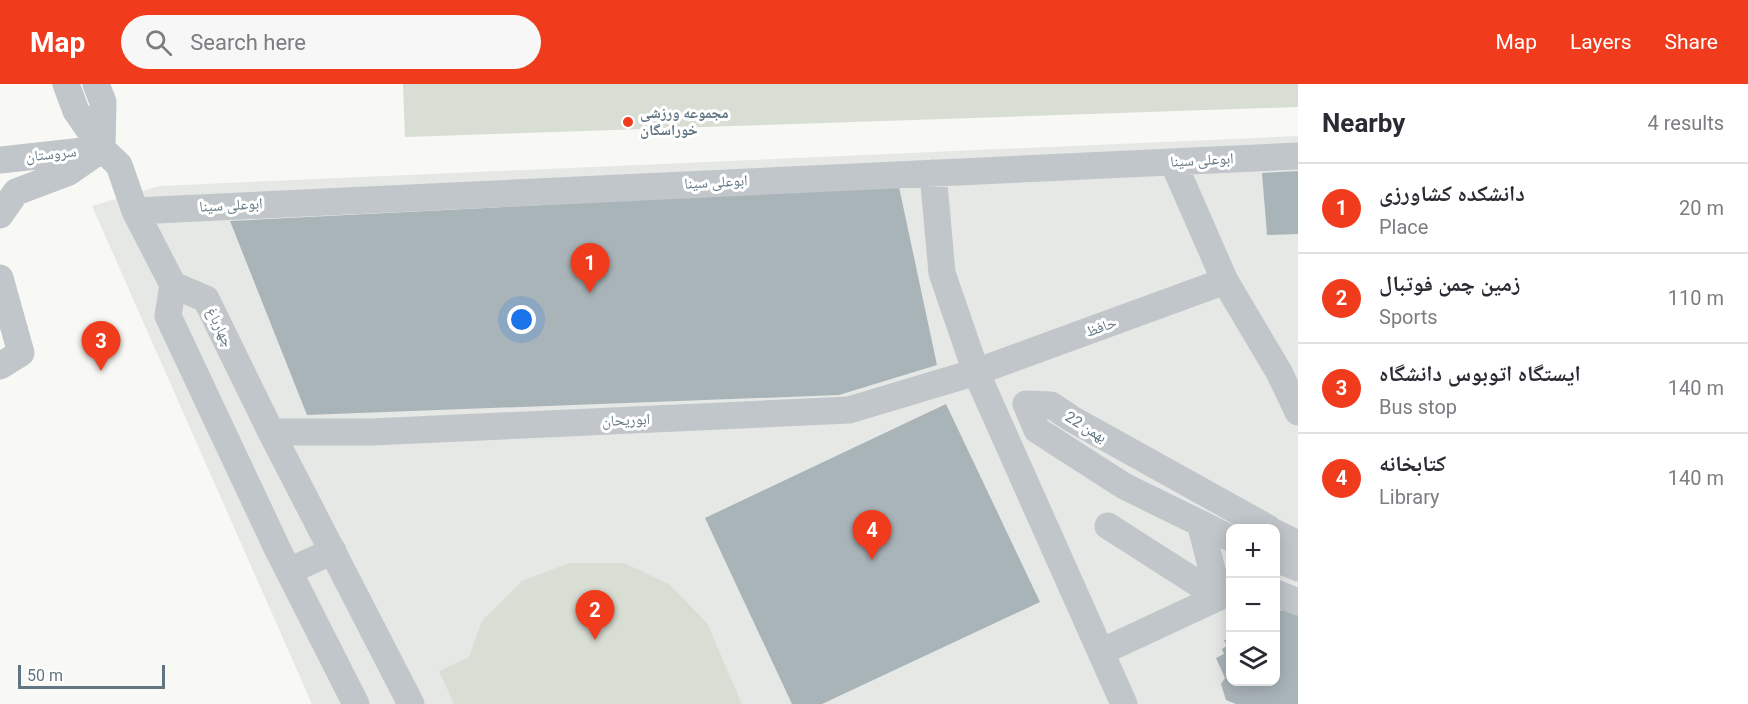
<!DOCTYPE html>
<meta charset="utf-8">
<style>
body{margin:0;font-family:Roboto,"Noto Naskh Arabic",sans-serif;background:#f7f7f7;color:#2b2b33}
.controls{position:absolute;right:18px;bottom:18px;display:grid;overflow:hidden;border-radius:12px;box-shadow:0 3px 15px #0003}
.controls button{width:54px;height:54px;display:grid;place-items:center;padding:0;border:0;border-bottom:2px solid #e1e1e2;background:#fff;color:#2b2b33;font:30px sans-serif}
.scale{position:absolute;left:18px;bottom:15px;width:147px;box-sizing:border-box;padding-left:6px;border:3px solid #617682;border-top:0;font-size:16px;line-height:21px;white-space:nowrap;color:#617682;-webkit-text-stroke:4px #fff;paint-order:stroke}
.you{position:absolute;left:522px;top:236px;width:21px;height:21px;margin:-15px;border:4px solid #fff;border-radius:50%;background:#1a73e8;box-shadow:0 0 0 9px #1a73e833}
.badge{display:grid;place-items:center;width:39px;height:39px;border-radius:50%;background:#f03c1d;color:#fff;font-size:20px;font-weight:700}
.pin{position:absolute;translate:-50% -50px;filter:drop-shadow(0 2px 3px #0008)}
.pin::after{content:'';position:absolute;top:32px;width:21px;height:18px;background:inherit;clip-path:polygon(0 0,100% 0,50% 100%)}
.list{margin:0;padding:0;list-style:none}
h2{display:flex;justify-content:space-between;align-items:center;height:78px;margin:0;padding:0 24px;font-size:26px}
h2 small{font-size:20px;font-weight:400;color:#7c7c81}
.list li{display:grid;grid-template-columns:39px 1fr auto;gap:18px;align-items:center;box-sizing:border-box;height:90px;padding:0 24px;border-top:2px solid #e1e1e2}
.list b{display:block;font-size:22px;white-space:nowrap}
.list p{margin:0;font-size:20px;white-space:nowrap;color:#7c7c81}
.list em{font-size:20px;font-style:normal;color:#7c7c81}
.icon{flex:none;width:33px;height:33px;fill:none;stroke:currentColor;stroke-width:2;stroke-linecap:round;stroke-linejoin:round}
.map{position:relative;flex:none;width:1298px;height:620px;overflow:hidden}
header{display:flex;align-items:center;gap:36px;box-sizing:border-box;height:84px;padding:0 30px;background:#f03c1d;color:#fff}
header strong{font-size:28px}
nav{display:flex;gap:33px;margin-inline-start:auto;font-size:21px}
.search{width:420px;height:54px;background:#f7f7f7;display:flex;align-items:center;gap:15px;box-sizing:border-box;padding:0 21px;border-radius:33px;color:#7c7c81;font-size:22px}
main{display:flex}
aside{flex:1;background:#fff}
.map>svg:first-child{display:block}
.built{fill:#e6e8e6;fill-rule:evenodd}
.green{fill:#d8ded4}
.building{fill:#a9b4b9}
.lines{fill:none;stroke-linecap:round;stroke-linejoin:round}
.minor{stroke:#c1c6ca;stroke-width:27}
.poi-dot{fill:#f03c1d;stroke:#fff;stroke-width:2}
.labels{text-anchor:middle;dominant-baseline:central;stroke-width:6;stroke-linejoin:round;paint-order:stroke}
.poi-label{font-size:15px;font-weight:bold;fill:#617682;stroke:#fff;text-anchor:start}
.street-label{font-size:15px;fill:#617682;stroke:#fff}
</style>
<header>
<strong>Map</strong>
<div class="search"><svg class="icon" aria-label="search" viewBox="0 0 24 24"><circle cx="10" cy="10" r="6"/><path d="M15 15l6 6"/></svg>Search here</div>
<nav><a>Map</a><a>Layers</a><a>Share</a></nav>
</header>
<main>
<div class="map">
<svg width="1298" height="620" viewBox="0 0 1298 620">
<rect width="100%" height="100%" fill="#f8f8f5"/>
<path class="built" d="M1298 52V620H312L92 122 160 102ZM1230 444H1276V598H1230Z"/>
<path class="green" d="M403 0H1298V23L405 53Z
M569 479H624L669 500 707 539 742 620H454L439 587 469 573 482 537 522 497Z"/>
<path class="building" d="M1298 87V150L1267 151 1262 89Z
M899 103 937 281 839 311 307 331 230 137Z
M946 320 1040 518 822 620H792L705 434Z
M1298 521V620H1236L1226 616 1221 600 1225 594 1216 574 1224 570 1222 565 1227 562 1224 556 1230 555 1228 549H1230V598H1276V528Z"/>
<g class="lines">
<path class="minor" d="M66 0 76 27 102 65 119 81 135 127 173 201
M96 0 103 18 102 65
M0 76 101 65
M1173 78 1225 197 1279 288 1298 328
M933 89 942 189 976 288 1124 620
M135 127 1298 72
M0 131 16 108 69 88 102 65
M0 194 21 269 0 282
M173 201 206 215 271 348 411 620
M173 201 168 232 277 464 356 620
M1026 320 1051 321 1072 335 1268 444
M1026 320 1037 346 1124 402 1230 454
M271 348H372L849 326 976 288 1225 197
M1108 442 1219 513
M1276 449 1298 460
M1276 475 1298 484
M289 487 333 467
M1276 509 1298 518
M1101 568 1219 513 1200 439"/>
</g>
<circle class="poi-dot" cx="628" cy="38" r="6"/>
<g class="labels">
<g class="poi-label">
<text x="640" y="29">مجموعه ورزشی<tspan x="640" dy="17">خوراسگان</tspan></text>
</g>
<g class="street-label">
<text transform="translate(51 70) rotate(-6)">سروستان</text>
<text transform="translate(1202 76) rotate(-3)">ابوعلی سینا</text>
<text transform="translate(716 98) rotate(-3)">ابوعلی سینا</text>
<text transform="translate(231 121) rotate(-3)">ابوعلی سینا</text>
<text transform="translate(220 243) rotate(64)">چهارباغ</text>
<text transform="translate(1101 243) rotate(-20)">حافظ</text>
<text transform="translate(626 336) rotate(-3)">ابوریحان</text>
<text transform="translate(1086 343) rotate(31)">22 بهمن</text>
</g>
</g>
</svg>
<div class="controls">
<button>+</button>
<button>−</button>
<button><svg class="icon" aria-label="layers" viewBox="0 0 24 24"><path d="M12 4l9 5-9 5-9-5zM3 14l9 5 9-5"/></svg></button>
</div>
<div class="scale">50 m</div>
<div class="you"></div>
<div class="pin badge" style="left:590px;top:209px">1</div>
<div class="pin badge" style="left:595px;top:556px">2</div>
<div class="pin badge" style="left:101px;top:287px">3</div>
<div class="pin badge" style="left:872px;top:476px">4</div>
</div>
<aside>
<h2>Nearby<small>4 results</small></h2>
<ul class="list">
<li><span class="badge">1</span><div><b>دانشکده کشاورزی</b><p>Place</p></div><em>20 m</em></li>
<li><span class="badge">2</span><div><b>زمین چمن فوتبال</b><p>Sports</p></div><em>110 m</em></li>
<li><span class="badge">3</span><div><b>ایستگاه اتوبوس دانشگاه</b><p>Bus stop</p></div><em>140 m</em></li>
<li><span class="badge">4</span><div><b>کتابخانه</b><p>Library</p></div><em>140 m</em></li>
</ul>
</aside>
</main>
